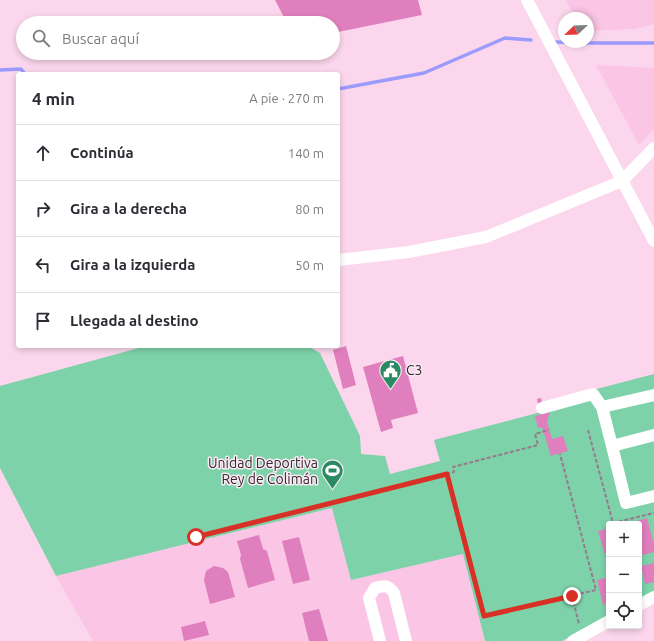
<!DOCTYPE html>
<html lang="es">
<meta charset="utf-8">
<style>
body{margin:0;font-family:Ubuntu,sans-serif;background:#f2f2f3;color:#2b2b33}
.controls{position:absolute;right:12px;bottom:12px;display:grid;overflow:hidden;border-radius:4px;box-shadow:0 2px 6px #0003}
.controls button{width:36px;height:36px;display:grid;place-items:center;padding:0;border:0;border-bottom:1px solid #e1e1e2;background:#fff;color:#2b2b33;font:20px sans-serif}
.compass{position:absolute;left:558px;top:12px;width:36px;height:36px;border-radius:50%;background:#fff;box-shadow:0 2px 6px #0003;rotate:247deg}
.stop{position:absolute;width:12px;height:12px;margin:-9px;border:3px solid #d93025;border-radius:50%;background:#fff}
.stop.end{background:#d93025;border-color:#fff;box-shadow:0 1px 4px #0008}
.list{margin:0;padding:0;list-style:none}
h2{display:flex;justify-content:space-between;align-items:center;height:52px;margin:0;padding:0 16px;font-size:17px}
h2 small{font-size:13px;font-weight:400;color:#7c7c81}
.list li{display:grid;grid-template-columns:26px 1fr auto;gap:12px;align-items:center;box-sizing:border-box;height:56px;padding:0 16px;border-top:1px solid #e1e1e2}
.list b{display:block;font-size:15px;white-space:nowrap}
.list em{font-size:13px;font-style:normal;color:#7c7c81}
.icon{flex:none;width:22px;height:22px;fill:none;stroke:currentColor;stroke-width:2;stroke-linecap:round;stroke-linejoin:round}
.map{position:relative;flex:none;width:654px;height:641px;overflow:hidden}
.search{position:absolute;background:#fff;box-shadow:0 2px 6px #0003;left:16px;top:16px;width:324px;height:44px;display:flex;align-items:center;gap:10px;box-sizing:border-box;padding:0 14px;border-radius:22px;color:#7c7c81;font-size:15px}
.panel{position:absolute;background:#fff;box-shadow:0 2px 6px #0003;left:16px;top:72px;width:324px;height:276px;border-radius:4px}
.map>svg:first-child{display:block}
.built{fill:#fbc5e5}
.green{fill:#7ed2aa}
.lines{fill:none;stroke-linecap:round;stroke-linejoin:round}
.stream{stroke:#9b9bfd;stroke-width:3.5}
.building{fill:#e07fbd}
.path{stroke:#987a8d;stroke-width:2;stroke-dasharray:4 2;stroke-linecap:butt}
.minor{stroke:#fff;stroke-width:12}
.route{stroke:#d93025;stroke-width:5}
.labels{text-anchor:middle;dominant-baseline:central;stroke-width:3;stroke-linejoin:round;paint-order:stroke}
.poi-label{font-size:14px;fill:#3b2433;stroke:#f8ecf3;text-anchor:start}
</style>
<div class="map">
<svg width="654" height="641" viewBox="0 0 654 641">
<rect width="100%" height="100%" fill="#fbd6ec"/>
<path class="built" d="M566 0H654V24L635 29 588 31V18H576Z
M596 65 654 68V129L639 145Z
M333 508 351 580 463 554 485 641H93L56 576Z"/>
<path class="green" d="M146 346H308L320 353 360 436 361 454 385 456 390 474 440 461 434 440 545 411 543 403 654 374V591L639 600V524H609V616L562 641H485L463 554 351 580 332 508 56 576 0 468V386Z"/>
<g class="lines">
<path class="stream" d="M556 42 577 43H654
M0 70 21 69 25 74
M338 89 424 73 505 38 531 40"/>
</g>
<path class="building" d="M275 0H418L422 15 333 33V23H287Z
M346 346 356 385 343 389 333 350Z
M403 356 418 413 391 420 393 428 381 432 363 367Z
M541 398 542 403 538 404 537 399Z
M550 412 547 422 552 439 563 436 568 451 551 456 542 427 538 428 535 416Z
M647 518 654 545V552L639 556V524H627Z
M609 528V564L608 565 598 531Z
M259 535 263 549 267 551 275 580 248 588 240 559 241 555 237 541Z
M299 537 310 580 293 584 282 541Z
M654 563V582L645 584 641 566Z
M214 566 223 568 228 572 235 597 210 604 204 580 206 571Z
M609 577V604L603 605 597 580Z
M319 609 328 641H309L302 613Z
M205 621 209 635 184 641 181 627Z"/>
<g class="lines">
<path class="path" d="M588 430 613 523 654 513
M447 474 483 616 596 590 560 454
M196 537 454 472 453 467 538 445 535 434 549 430
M572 596 579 624"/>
<path class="minor" d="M527 0 654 241
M338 260 409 252 486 237 622 181 654 148
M602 407 654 395
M542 408 593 394 602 407 612 446
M654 435 612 446 626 503 654 496
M639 605 654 597
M380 641 369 598 375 588C385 585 388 585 394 593L406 641
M573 641 609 621"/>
</g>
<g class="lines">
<path class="route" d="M196 537 447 474 484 616 572 596"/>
</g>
<defs>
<symbol id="civic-pin" viewBox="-11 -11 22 30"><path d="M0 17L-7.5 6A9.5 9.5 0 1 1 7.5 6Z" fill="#2a8a63" stroke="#f8ecf3"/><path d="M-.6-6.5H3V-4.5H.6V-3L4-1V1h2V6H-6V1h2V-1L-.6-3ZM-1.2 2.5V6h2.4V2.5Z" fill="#fff"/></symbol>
<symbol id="stadium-pin" viewBox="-11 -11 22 30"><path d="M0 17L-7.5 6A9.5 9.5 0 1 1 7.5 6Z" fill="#2a8a63" stroke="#f8ecf3"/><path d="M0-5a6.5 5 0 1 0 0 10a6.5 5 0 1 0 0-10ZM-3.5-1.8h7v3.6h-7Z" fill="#fff"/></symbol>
</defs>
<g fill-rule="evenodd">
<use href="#civic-pin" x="378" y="358" width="25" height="34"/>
<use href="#stadium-pin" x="320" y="458" width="25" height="34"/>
</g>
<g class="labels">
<g class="poi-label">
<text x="406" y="370">C3</text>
<text x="318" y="463" text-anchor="end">Unidad Deportiva<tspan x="318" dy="16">Rey de Colimán</tspan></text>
</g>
</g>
</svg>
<div class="controls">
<button>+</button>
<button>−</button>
<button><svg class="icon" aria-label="locate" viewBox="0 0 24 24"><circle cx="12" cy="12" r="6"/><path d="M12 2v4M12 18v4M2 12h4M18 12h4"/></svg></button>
</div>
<svg class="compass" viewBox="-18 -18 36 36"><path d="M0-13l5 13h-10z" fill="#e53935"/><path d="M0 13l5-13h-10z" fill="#7c7c81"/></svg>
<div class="stop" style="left:196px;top:537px"></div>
<div class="stop end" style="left:572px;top:596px"></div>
<div class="search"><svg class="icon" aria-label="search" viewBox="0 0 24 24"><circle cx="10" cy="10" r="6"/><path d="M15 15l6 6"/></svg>Buscar aquí</div>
<section class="panel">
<h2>4 min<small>A pie · 270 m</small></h2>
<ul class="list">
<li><svg class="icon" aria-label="ahead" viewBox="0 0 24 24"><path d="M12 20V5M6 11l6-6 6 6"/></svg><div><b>Continúa</b></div><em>140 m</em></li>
<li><svg class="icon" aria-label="right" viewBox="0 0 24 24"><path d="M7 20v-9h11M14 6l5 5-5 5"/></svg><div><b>Gira a la derecha</b></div><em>80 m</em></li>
<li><svg class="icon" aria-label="left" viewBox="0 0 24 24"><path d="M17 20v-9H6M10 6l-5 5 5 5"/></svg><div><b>Gira a la izquierda</b></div><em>50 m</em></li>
<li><svg class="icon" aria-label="arrive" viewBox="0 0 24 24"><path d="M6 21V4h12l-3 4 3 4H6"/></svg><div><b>Llegada al destino</b></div></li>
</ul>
</section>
</div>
